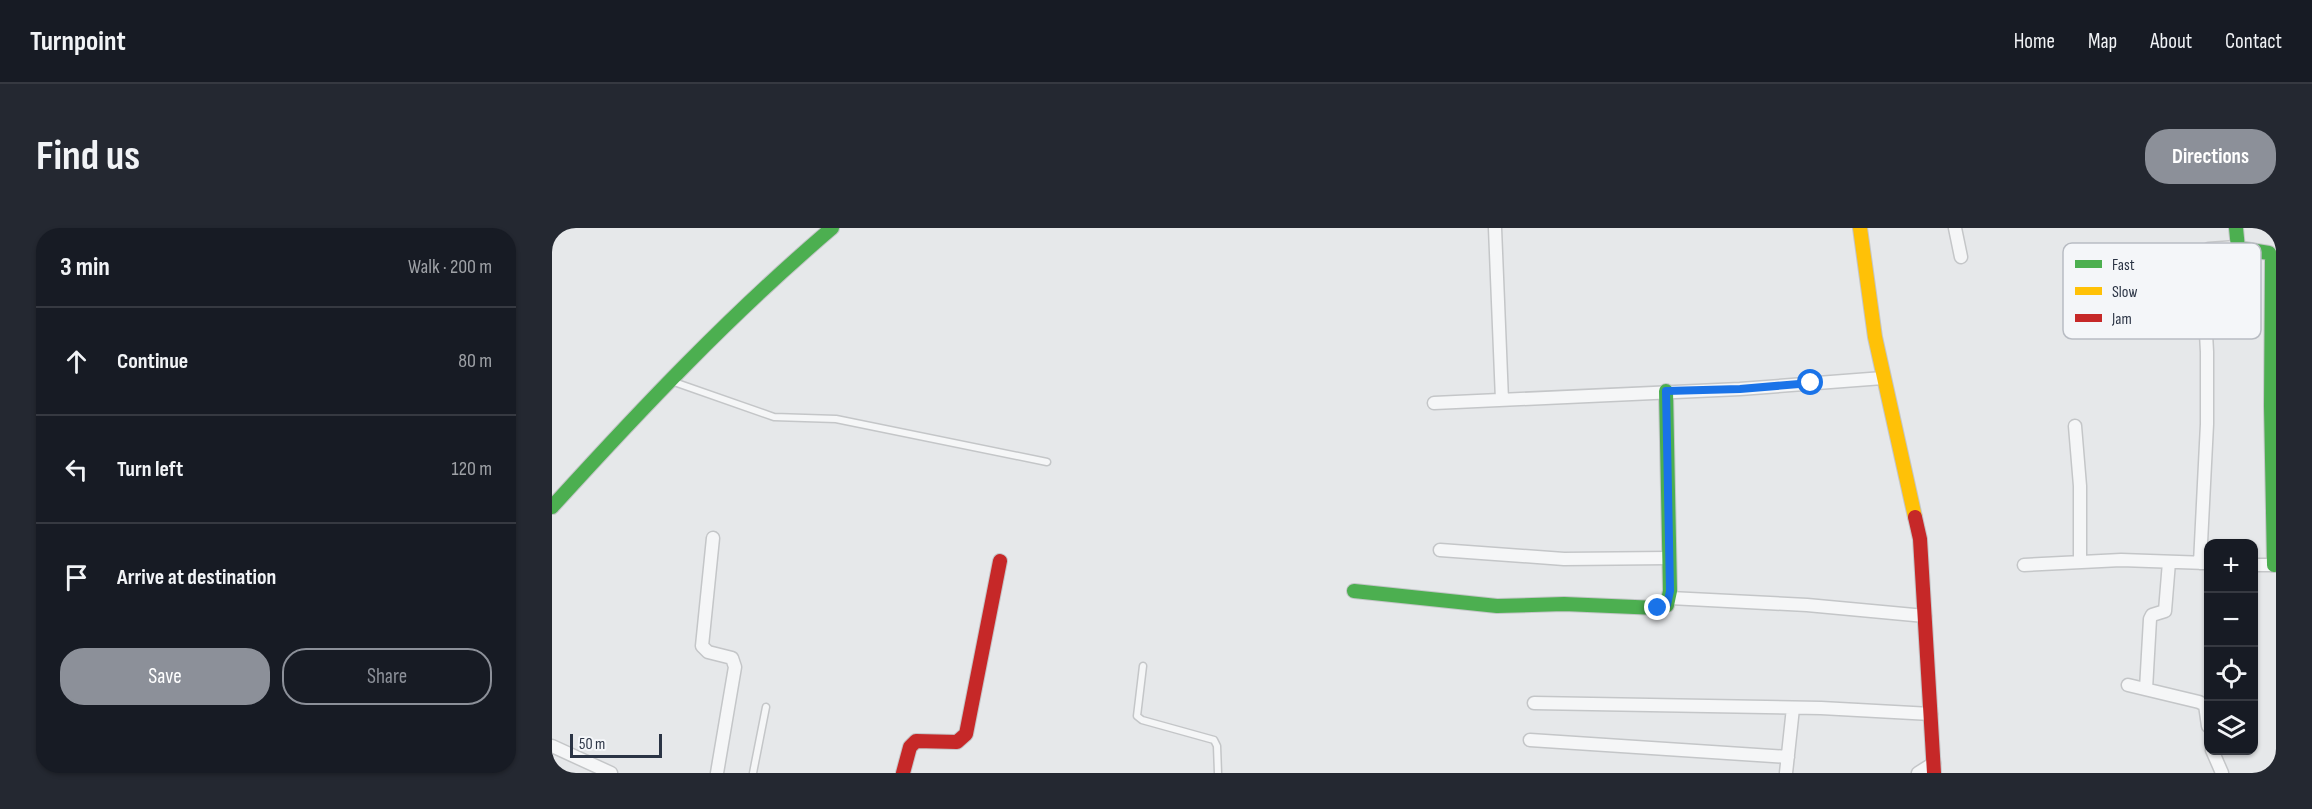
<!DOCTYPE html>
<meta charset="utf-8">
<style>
body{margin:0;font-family:"Sofia Sans Condensed",sans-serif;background:#242831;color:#f1f3f6}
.controls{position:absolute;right:18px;bottom:18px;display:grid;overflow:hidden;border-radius:12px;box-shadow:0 2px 4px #0004}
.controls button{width:54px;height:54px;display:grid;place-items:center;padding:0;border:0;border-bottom:2px solid #363941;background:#171b24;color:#f1f3f6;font:30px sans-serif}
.scale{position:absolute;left:18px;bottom:15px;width:92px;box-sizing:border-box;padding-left:6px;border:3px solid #2b3445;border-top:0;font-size:16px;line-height:21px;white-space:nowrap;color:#2b3445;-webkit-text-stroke:4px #f4f6f9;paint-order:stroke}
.stop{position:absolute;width:18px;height:18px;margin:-14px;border:4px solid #1a73e8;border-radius:50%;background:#fff}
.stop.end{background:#1a73e8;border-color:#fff;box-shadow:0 2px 6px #0008}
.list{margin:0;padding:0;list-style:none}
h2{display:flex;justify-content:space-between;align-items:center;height:78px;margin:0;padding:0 24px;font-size:26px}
h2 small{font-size:20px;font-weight:400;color:#9ea1a6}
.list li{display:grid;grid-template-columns:39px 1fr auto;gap:18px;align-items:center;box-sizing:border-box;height:108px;padding:0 24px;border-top:2px solid #363941}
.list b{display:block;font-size:22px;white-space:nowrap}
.list em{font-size:20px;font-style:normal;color:#9ea1a6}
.actions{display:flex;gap:12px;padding:18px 24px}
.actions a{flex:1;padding:14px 0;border:2px solid #8c9099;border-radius:24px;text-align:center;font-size:21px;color:#8c9099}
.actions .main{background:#8c9099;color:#fff}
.icon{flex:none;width:33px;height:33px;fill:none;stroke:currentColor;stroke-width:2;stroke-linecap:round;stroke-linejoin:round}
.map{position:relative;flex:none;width:1724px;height:545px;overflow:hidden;border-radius:24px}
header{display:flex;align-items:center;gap:36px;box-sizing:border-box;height:84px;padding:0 30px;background:#171b24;border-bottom:2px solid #363941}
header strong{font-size:28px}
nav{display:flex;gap:33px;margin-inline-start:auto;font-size:21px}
.intro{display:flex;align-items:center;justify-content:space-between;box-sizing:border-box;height:144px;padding:0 36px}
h1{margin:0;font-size:42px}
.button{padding:15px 27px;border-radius:24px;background:#8c9099;color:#fff;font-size:21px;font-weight:700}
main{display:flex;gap:36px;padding:0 36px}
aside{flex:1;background:#171b24;border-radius:24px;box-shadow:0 2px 4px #0004}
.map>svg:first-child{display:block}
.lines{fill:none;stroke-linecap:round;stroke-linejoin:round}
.lane-casing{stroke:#c4c6c8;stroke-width:9}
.street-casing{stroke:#c4c6c8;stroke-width:15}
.fast-casing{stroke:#c4c6c8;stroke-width:16}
.slow-casing{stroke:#c4c6c8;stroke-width:16}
.jam-casing{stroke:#c4c6c8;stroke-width:16}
.lane{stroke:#f5f6f7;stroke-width:6}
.street{stroke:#f5f6f7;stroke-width:12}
.fast{stroke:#4caf50;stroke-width:14}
.slow{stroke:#ffc107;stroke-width:14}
.jam{stroke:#c62828;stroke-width:14}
.route{stroke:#1a73e8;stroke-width:8}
.key{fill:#f4f6f9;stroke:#b8bcc3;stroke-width:1.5}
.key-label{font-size:16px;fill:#2b3445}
</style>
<header>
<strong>Turnpoint</strong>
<nav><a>Home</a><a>Map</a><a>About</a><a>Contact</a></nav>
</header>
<div class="intro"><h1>Find us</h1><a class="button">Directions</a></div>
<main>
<aside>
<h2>3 min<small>Walk · 200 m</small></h2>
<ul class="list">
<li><svg class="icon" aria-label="ahead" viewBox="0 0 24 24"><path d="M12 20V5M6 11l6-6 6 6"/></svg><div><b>Continue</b></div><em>80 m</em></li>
<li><svg class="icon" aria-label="left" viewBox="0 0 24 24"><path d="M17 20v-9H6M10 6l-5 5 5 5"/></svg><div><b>Turn left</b></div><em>120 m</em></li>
<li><svg class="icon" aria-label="arrive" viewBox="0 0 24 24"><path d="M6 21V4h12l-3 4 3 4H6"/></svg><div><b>Arrive at destination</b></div></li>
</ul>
<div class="actions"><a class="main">Save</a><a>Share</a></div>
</aside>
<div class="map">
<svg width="1724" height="545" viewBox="0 0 1724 545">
<rect width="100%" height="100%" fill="#e6e8ea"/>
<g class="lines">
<defs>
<path id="lane" d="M122 154 222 189 284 191 495 234
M591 438 585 488 590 492 662 512 665 518 666 545
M201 545 214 479"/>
<path id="street" d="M943 0 950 172
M1403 0 1409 29
M882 175 1188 161 1331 150
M1523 198 1528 258V333
M161 310 150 418 156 424 180 430 183 439 165 545
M888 322 1012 331 1117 330
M1648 335 1655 196V124L1650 30 1652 24 1657 21 1685 19
M1472 337 1569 332 1655 335
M1702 337H1724
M1118 370 1255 377 1373 388
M1576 457 1647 474 1653 477 1656 498
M1594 461 1598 391 1600 387 1613 383 1617 334
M982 475 1269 480 1379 486
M978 512 1236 529
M0 518 59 545
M1660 522 1670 545
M1234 545 1241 480
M1366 545 1382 535"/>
<path id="fast" d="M1684 0 1686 20 1717 25 1720 29 1719 178 1722 337
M0 279C89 181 179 86 280 0
M802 363 945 378 1012 376 1106 380 1115 377 1118 363 1114 163"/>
<path id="slow" d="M1308 0 1323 109 1363 289"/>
<path id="jam" d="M1363 289 1368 311 1382 545
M351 545 358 519 364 513 405 514 414 506 448 333"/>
</defs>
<use href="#lane" class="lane-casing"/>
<use href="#street" class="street-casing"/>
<use href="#fast" class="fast-casing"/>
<use href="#slow" class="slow-casing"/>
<use href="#jam" class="jam-casing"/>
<use href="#lane" class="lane"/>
<use href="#street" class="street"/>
<use href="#fast" class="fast"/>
<use href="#slow" class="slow"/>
<use href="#jam" class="jam"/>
</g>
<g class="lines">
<path class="route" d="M1106 380 1115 377 1118 363 1114 163 1188 161 1259 155"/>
</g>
<rect x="1511" y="15" width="198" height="96" rx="9" class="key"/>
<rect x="1523" y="32" width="27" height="8" fill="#4caf50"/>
<rect x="1523" y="59" width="27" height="8" fill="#ffc107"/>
<rect x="1523" y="86" width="27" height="8" fill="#c62828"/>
<g class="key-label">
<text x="1560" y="42">Fast</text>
<text x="1560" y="69">Slow</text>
<text x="1560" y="96">Jam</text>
</g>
</svg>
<div class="controls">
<button>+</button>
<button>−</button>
<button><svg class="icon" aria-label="locate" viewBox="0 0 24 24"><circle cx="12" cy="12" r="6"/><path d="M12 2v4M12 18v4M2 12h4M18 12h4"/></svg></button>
<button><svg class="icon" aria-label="layers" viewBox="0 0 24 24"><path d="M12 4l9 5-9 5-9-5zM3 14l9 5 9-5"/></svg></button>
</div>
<div class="scale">50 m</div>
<div class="stop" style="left:1259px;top:155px"></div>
<div class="stop end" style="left:1106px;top:380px"></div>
</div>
</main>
